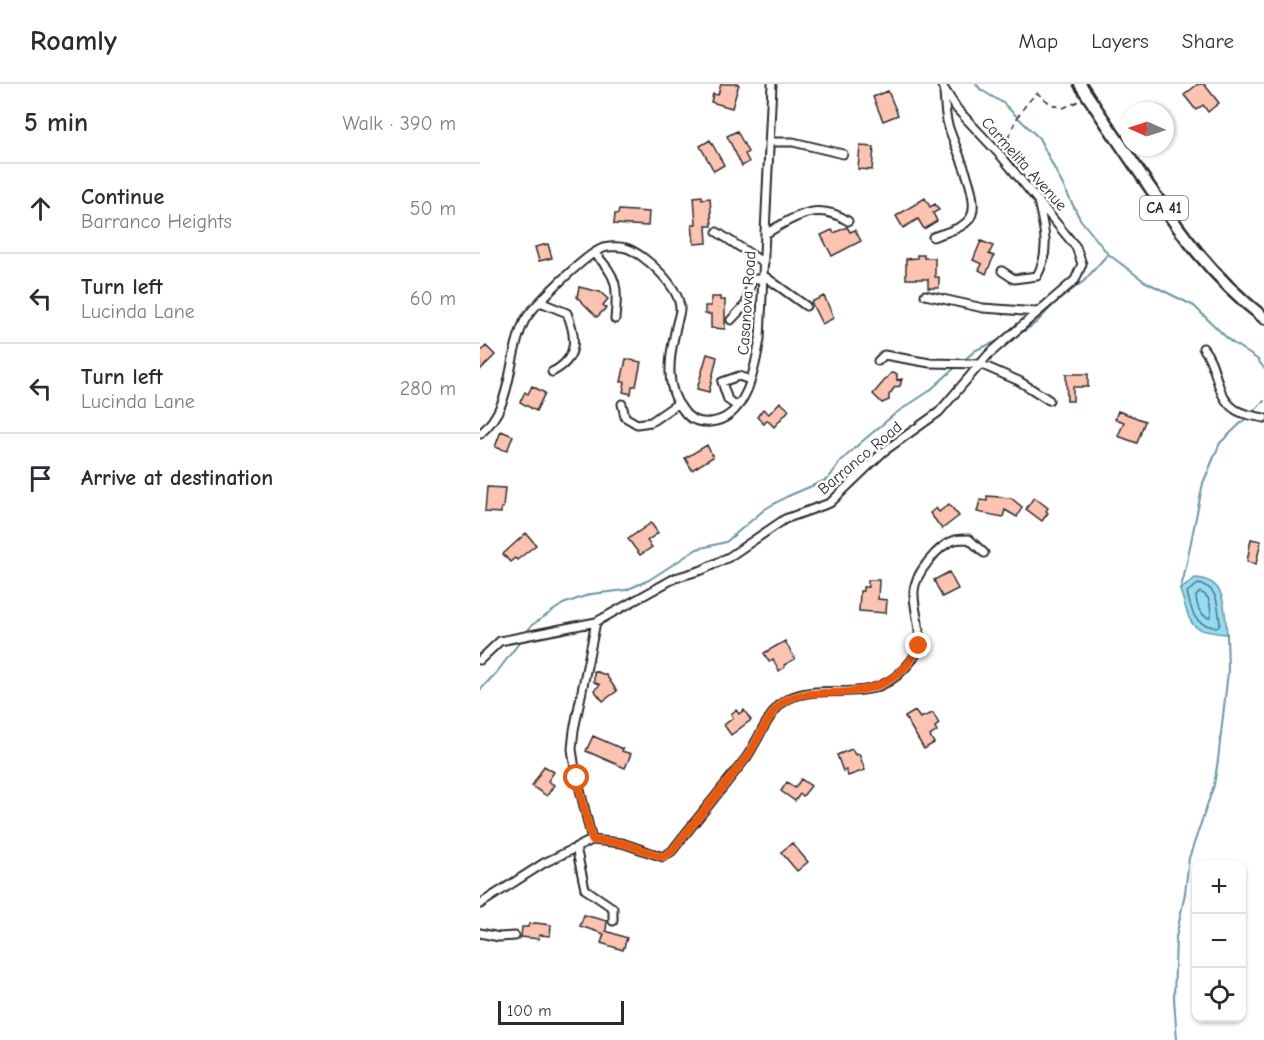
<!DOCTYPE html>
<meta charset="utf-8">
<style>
body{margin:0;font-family:"Comic Neue",sans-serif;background:#f2f2f3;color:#2b2b33}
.controls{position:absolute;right:18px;bottom:18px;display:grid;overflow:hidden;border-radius:12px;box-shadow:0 2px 4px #0004}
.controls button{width:54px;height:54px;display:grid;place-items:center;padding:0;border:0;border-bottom:2px solid #e1e1e2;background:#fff;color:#2b2b33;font:30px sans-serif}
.compass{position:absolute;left:640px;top:18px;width:54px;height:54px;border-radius:50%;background:#fff;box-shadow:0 2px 4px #0004;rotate:273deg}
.scale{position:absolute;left:18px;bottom:15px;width:126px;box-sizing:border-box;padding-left:6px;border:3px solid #2b2b2b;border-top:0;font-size:16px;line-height:21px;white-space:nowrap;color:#2b2b2b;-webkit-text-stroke:4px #fff;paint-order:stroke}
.stop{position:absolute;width:18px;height:18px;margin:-14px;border:4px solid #ea580c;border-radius:50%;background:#fff}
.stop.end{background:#ea580c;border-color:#fff;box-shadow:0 2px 6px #0008}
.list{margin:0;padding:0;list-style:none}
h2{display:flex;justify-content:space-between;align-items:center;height:78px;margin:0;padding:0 24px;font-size:26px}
h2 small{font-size:20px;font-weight:400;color:#7c7c81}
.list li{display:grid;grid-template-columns:39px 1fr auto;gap:18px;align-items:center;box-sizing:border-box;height:90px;padding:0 24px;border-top:2px solid #e1e1e2}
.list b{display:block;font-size:22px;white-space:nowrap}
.list p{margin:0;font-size:20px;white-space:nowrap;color:#7c7c81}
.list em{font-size:20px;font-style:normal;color:#7c7c81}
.icon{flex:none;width:33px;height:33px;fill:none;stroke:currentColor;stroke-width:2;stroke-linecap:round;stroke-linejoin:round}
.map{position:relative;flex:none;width:784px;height:956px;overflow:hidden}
header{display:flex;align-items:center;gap:36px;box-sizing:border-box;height:84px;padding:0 30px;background:#fff;border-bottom:2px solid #e1e1e2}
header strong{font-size:28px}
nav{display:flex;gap:33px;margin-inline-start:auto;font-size:21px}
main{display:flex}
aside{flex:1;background:#fff}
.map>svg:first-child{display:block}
.water{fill:#93dcf4;stroke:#6995a4;stroke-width:1.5}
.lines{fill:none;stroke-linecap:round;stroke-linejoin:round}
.shore{stroke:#55727b;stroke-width:1.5}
.stream{stroke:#6995a4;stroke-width:2}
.building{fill:#fcc3b1;stroke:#2b2b2b;stroke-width:1.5}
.minor-casing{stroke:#2b2b2b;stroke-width:11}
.primary-casing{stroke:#2b2b2b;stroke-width:15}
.path{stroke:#2b2b2b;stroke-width:1.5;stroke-dasharray:6 4.5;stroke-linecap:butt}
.minor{stroke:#fff;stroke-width:7}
.primary{stroke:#fff;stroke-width:10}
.route{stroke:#ea580c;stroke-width:8}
.labels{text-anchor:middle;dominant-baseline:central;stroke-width:5;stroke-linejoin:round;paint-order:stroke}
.shield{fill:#fff;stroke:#6b6b6b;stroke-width:1.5}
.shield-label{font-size:15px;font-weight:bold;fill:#2b2b2b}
.street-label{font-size:16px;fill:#2b2b2b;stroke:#fff}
</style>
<header>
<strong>Roamly</strong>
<nav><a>Map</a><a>Layers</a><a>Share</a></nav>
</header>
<main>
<aside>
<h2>5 min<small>Walk · 390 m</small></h2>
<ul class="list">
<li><svg class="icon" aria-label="ahead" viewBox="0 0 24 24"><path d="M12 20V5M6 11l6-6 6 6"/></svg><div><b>Continue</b><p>Barranco Heights</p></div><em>50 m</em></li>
<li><svg class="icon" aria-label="left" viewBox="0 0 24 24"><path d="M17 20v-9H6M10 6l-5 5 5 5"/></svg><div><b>Turn left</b><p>Lucinda Lane</p></div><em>60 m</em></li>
<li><svg class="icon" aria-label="left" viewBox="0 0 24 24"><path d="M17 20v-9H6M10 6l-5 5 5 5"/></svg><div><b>Turn left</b><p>Lucinda Lane</p></div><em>280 m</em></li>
<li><svg class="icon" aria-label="arrive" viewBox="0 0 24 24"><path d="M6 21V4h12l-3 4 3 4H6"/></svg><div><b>Arrive at destination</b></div></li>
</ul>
</aside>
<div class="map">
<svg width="784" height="956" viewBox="0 0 784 956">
<rect width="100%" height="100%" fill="#fff"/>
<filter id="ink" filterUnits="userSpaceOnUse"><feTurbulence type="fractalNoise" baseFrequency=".0167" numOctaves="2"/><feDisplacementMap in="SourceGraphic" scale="12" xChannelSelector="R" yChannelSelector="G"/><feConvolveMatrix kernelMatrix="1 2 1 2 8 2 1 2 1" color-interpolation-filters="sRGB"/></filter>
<g filter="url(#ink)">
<path class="water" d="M715 494C748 496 744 525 747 550 706 547 712 541 700 506Z"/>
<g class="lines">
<path class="shore" d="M718 500C739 502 738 524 740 540L738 543C713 542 712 529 707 508Z
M720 508C731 512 730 521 731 531L729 534C719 531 717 522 716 512Z"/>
<path class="stream" d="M496 0 501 6 523 19 559 54 600 135 628 170 664 197 714 222 750 257 777 275 784 284
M534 252 540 250 556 239 575 219 604 197 628 170
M483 277 496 266 523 255
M700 506 704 492 723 399 740 359 784 317
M45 550 52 541 83 520 111 510 146 506 169 496 217 465 246 458 285 425 306 413 348 395 361 377 379 360 416 329 448 308 477 282
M0 606 17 588 42 555
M697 956 694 914 696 853 705 809 709 774 734 701 738 676 748 588 747 550"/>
</g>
<path class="building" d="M241 0H259L252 24 231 18 233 10 238 11Z
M718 0H724L739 19 728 28 723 21 716 26 704 11Z
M408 7 418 31 403 37 393 13Z
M257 47 268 68 265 70 269 78 262 82 247 52Z
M230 56 244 81 234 87 220 62Z
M380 62 394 63 392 86 378 85Z
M222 112V115L230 114 232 142H226L227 159 214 160 212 140H216L214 113Z
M445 114 450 123 455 120 459 126 453 129 457 137 444 145 438 135 423 144 416 132Z
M139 126 169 128 168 142 134 140 135 130H138Z
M367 143 370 148 375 146 381 157 352 172 341 151 352 146 354 149Z
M501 157 513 162 509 170 514 172 506 190 499 186 502 180 493 176Z
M68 160 72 174 59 177 55 163Z
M437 171H444V174H455V193H459V204H448V195H426V175L437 174Z
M99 203 120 208 128 215 123 221 126 224 117 233 97 213Z
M344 212 354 234 342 240 331 218Z
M231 213H240V216H245V245L231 244V230H225V222H231Z
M6 262 15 271 0 286V268Z
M227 270 237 273 229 308 217 305Z
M146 275 161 278 156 302H152L151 310 143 308 145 298H141Z
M411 289 417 290V296L422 295 420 302 415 303 409 311V316L402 319 393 310Z
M586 290H608V303H593V317H587Z
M52 302 65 309 56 327 40 318 45 308 48 310Z
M300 318 309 326 294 343 287 336 284 340 277 333 283 325 289 330Z
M638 327 665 337 657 359 638 352 644 338 635 335Z
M21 347 33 352 27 367 15 363Z
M227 361 233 373 212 386 205 374Z
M7 403 25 404 23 424H21V429L5 428Z
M507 412 531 414 542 423 537 433 525 426 523 433 497 428 500 416 507 417Z
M554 413 568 424 566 427 568 429 562 437 546 425Z
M469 420 479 432 462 445 450 429 456 424 459 428Z
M171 439 178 449 167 457 172 463 160 471 148 455Z
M46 449 56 461 37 476 35 474 30 478 23 470Z
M771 455 781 457 776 480 767 478Z
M469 488 478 505 462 513 454 496Z
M388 496H399L398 515 407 516 406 529 379 527 380 507H383V503H388Z
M305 557 315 575 304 581 305 583 299 587 293 575 289 578 284 569Z
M114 587 126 591 137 607 123 617 114 606 120 601 114 598Z
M256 626 259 630 264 626 271 636 251 651 244 641 253 634 251 630Z
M435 627 440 634 453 629 459 640 455 643 457 647 450 652 454 659 444 665 425 633Z
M113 652 143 665 142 667 151 670 145 684 106 667Z
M372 665 375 671 379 670 385 686 368 692 366 686 363 687 357 671Z
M64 682 74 688 68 697 74 701 67 712 52 702Z
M321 695 331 702 323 712 320 710 315 717 301 707 307 698 315 704Z
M312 759 328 778 317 787 301 768Z
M104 831 127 837 126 847 147 854 143 866 121 859 124 850 100 842Z
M56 839 71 841 70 852 59 851V855L41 853 42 843H48L49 840Z"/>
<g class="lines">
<defs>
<path id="minor" d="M289 58H313L363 70
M237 148 284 179
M285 150C313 134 336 116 368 137
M453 153C465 148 488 144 492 130 499 109 474 62 468 41 465 31 465 19 464 9
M114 169C138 192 138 203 135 235
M522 187 534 195 557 192C571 166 564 144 558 117
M283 191 326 222
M445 211 503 224 558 228
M60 218 87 229C97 254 98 275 72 288
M251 236 266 220 272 195H283
M723 264C739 283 734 312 756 326 764 331 775 332 784 334
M398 277 404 271 450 279 500 280 539 297 569 316
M142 320 145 333 157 340 171 338 197 320
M257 322 248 316 242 298 259 292 270 296
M0 350C35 320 26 276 44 238 51 223 104 173 119 166 125 162 139 162 146 164 165 170 201 204 200 226 199 233 196 241 195 248 189 275 185 304 203 326 210 336 218 339 230 338 267 335 275 284 280 255L292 0
M0 576 20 557 116 538 195 494 222 486 249 473 305 435 350 419 403 368 459 328 508 271 595 196 602 180 596 163 522 73 477 25 461 0
M112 756 95 685 92 665 94 646 116 538
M96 763 105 805 133 824V837
M0 820 64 779 112 756 142 759 183 773 192 767C216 736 242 705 266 674 278 657 290 624 308 615 344 597 389 623 424 585 430 579 437 571 439 562 442 544 433 525 434 507 435 490 458 461 475 456 479 455 485 455 489 455L504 469
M0 849 19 853 35 852"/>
<path id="primary" d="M600 0C620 31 641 61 662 92 700 148 730 191 784 234"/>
</defs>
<use href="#minor" class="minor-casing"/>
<use href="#primary" class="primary-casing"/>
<path class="path" d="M525 64C532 41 540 25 557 9L571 20 583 24 599 17"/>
<use href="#minor" class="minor"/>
<use href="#primary" class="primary"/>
</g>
</g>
<g class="lines" filter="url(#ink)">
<path class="route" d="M97 694 112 756 142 759 183 773 192 767C216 736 242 705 266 674 279 657 287 630 304 618 316 609 329 610 344 609 385 609 420 603 439 562"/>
</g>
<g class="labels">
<rect class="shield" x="660" y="112" width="48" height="24" rx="4.5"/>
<g class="shield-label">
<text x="684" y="124">CA 41</text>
</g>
<g class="street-label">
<text transform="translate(544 80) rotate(48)">Carmelita Avenue</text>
<text transform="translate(267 219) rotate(-86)">Casanova Road</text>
<text transform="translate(380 374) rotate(-40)">Barranco Road</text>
</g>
</g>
</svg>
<div class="controls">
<button>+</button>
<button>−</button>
<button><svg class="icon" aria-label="locate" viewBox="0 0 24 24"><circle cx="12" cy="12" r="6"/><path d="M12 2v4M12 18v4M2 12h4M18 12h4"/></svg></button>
</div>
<svg class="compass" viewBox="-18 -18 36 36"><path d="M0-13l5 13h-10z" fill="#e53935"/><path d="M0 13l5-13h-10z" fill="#7c7c81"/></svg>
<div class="scale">100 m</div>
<div class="stop" style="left:97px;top:694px"></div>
<div class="stop end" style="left:439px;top:562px"></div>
</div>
</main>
